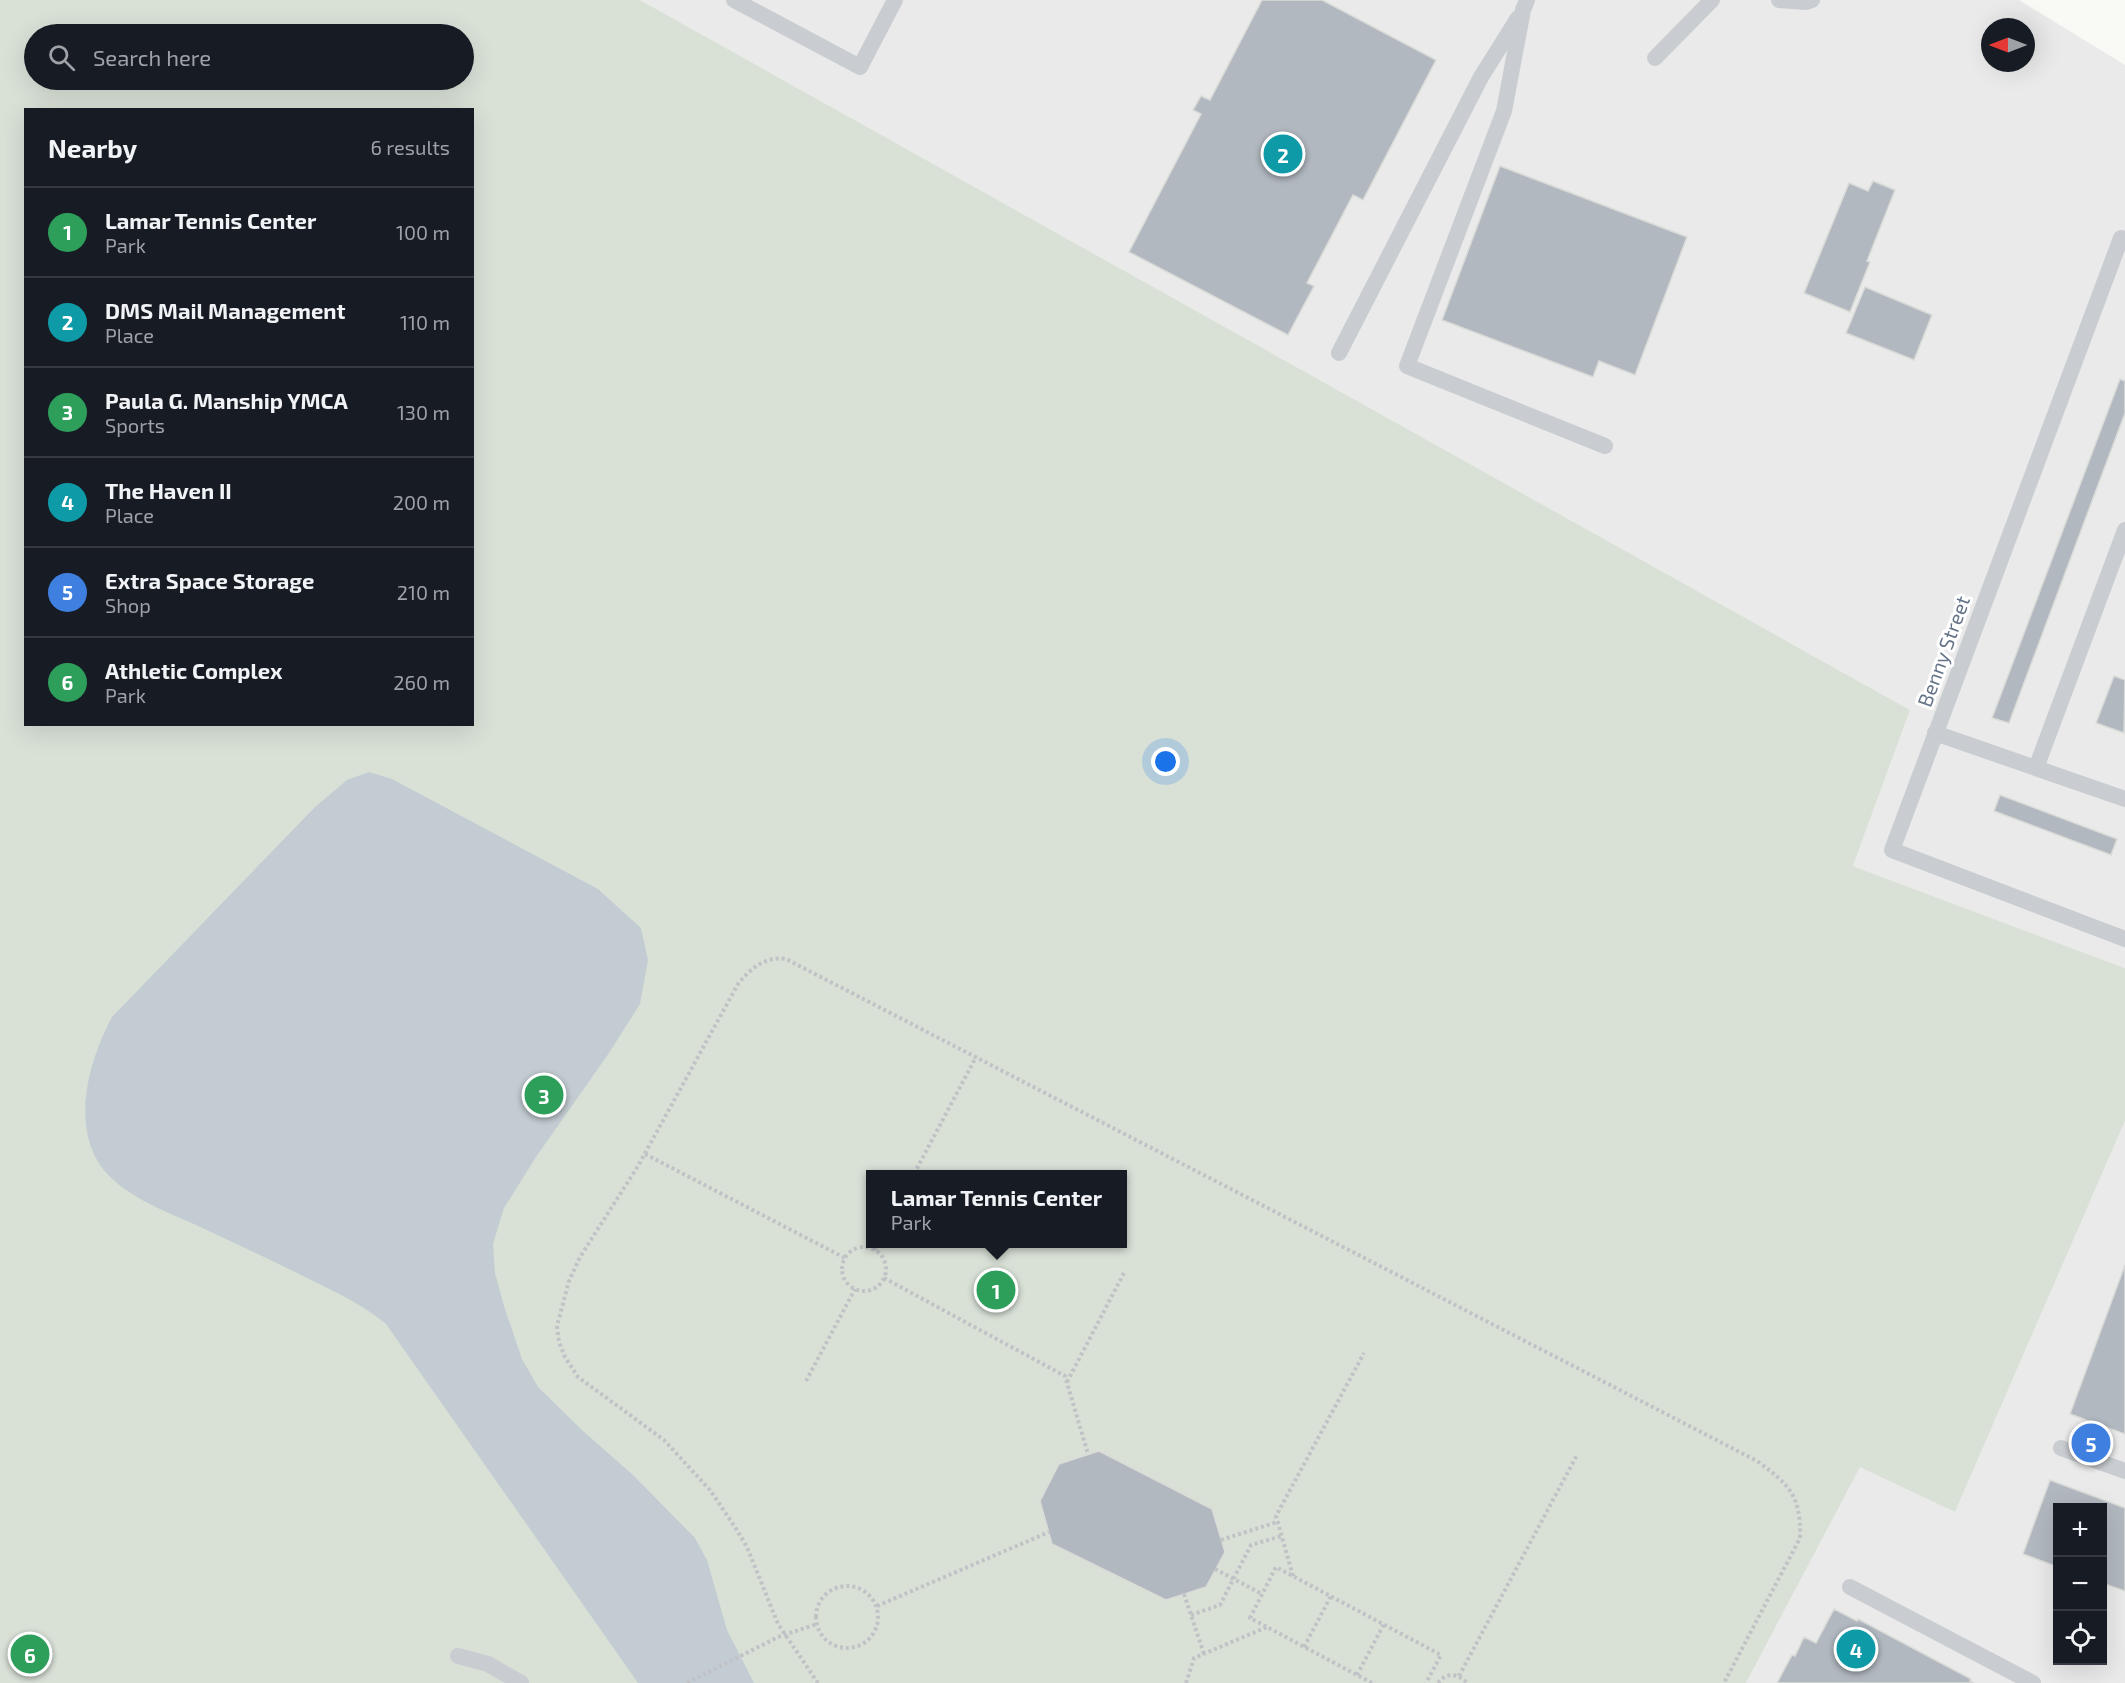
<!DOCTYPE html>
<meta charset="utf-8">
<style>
body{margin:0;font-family:"Exo 2",sans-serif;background:#20242c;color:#f1f3f6}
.controls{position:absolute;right:18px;bottom:18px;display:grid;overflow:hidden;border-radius:0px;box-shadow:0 6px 24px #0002}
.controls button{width:54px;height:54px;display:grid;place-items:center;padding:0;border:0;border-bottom:2px solid #363941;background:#171b24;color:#f1f3f6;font:30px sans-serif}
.compass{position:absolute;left:1981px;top:18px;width:54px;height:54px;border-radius:50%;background:#171b24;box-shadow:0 6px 24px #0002;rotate:270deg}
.you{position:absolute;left:1166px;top:762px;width:21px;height:21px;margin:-15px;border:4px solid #fff;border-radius:50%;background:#1a73e8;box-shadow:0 0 0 9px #1a73e833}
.badge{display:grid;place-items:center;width:39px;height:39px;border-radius:50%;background:#d93025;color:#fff;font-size:20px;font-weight:700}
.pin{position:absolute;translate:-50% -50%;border:3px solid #fff;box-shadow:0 2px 6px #0006}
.popup{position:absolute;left:866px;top:1170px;width:261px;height:78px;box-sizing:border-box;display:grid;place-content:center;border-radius:0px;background:#171b24;filter:drop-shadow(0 2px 4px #0005);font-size:20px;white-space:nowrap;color:#9ea1a6}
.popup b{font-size:22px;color:#f1f3f6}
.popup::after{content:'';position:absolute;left:50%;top:100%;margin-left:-12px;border:12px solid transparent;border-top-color:#171b24}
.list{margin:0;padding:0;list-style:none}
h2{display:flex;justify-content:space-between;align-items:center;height:78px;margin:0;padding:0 24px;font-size:26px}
h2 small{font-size:20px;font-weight:400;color:#9ea1a6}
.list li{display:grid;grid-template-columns:39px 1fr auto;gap:18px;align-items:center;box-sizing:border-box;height:90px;padding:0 24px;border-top:2px solid #363941}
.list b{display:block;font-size:22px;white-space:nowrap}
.list p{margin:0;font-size:20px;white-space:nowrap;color:#9ea1a6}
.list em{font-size:20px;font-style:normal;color:#9ea1a6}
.icon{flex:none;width:33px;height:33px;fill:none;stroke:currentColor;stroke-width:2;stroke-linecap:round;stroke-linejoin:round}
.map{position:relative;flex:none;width:2125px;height:1683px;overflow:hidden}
.search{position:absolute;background:#171b24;box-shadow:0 6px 24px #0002;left:24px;top:24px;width:450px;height:66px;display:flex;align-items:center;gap:15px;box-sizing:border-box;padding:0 21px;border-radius:33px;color:#9ea1a6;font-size:22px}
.panel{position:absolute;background:#171b24;box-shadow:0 6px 24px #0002;left:24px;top:108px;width:450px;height:618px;border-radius:0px}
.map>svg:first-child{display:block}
.built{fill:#e9eae9;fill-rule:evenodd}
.green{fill:#d9e1d7;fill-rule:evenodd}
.water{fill:#c3ccd2}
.building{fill:#b1b8bf;stroke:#dadbd8;stroke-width:1.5}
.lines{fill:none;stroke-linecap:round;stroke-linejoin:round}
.path{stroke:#c0c2c5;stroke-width:4;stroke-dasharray:3 3;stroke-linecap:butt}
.lane{stroke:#c9ccd0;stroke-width:16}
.labels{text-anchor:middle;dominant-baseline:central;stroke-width:6;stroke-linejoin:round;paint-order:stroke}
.street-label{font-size:20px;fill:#667489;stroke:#fff}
</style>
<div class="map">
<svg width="2125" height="1683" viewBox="0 0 2125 1683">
<rect width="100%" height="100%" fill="#f9f9f6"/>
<path class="built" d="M640 0H2019L2125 65V968L1853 866 1910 710ZM1990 27H2026V63H1990Z
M2125 1121V1683H1746L1860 1466 1955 1512ZM2058 1508H2102V1660H2058Z"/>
<path class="green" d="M0 0H640L1910 710 1853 866 2125 968V1121L1955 1512 1860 1467 1746 1683H0ZM34 34H464V80H34ZM26 110H472V724H26ZM870 1174H1122V1244H870Z"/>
<path class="water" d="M369 772 392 779 598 889 641 928 648 960 640 1004 609 1053 536 1157 504 1208 493 1244 495 1273 504 1306 522 1359 538 1387 583 1431 633 1475 695 1538 707 1560 727 1630 754 1683H638L386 1324C363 1305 338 1293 311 1280 273 1261 234 1243 196 1225 164 1211 120 1194 100 1165 71 1121 90 1058 112 1017L315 807 347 780Z"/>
<path class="building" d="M1262 0H1322L1436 60 1363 200 1353 195 1307 283 1314 286 1288 335 1129 252 1201 114 1193 110 1201 96 1210 100Z
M1500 166 1687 237 1635 375 1599 361 1593 377 1442 320Z
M1873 181 1895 190 1867 261 1870 262 1850 312 1804 293 1849 183 1868 191Z
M1865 287 1932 315 1914 360 1846 333Z
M2120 379 2125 381V413L2009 723 1992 718Z
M2114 676 2125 680 2124 733 2096 723Z
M2000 795 2117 839 2111 855 1994 811Z
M2125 1265V1434L2070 1414Z
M1099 1451 1212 1509 1225 1552 1206 1587 1166 1600 1052 1544 1040 1501 1059 1464Z
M2050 1480 2125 1508V1591L2102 1583V1508H2058V1567L2023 1554Z
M1834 1609 1857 1621 1858 1619 1971 1679 1970 1681 1974 1683H1777L1792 1655 1795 1656 1804 1637 1816 1643Z"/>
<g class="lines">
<path class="path" d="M645 1154 845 1258
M914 1174 976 1057
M842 1269a22 22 0 1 1 44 0a22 22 0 1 1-44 0Z
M874 1250 878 1244
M884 1278 1065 1376 1088 1454
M806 1381 855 1289
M1067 1382 1125 1271
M1221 1540 1277 1522
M1215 1569 1262 1594
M1293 1576 1276 1516 1364 1353
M816 1617a31 31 0 1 1 62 0a31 31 0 1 1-62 0Z
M1184 1594 1204 1654
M877 1606 1049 1532
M1191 1615 1220 1605 1251 1545 1282 1536
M1304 1647 1331 1596
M1357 1675 1384 1624
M1459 1676 1577 1455
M687 1683 778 1637 817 1624
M818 1683 778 1624 747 1547 735 1527 710 1490 664 1440 578 1377 565 1357 559 1342 557 1326 569 1281 580 1257 638 1166 738 984C750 969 765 956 786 959L1757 1461C1790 1485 1801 1496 1800 1538L1724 1683
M1186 1683 1194 1658 1267 1627
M1372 1683 1250 1618 1276 1567 1441 1655 1426 1683
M1438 1683C1446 1672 1458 1673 1467 1683"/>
<path class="lane" d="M734 0 860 67 895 0
M1527 0 1523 10 1504 111 1407 366 1605 446
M1779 0 1806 2 1812 0
M1655 58 1712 0
M2125 239 2121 238 1892 850 2125 939
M1339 353 1481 77 1518 18
M1935 733 2125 799
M2036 768 2125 530
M2061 1448 2125 1471
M1850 1587 2033 1683
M458 1656 488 1664 521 1683"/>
</g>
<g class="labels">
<g class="street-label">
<text transform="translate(1943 651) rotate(-70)">Benny Street</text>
</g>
</g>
</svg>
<div class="controls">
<button>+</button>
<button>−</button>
<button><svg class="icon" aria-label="locate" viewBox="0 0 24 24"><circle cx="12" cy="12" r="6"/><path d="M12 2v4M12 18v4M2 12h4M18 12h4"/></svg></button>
</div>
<svg class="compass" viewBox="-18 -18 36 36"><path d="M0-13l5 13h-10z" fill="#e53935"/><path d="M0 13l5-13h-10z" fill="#9ea1a6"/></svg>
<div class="you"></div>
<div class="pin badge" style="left:996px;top:1290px;background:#2e9e5b">1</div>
<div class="popup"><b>Lamar Tennis Center</b>Park</div>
<div class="pin badge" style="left:1283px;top:154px;background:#0f9aa8">2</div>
<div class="pin badge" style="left:544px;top:1095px;background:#2e9e5b">3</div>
<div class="pin badge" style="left:1856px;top:1649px;background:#0f9aa8">4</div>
<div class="pin badge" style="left:2091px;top:1443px;background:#3f7fe0">5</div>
<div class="pin badge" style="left:30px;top:1654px;background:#2e9e5b">6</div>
<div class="search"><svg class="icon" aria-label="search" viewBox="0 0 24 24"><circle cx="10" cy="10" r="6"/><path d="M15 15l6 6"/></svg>Search here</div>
<section class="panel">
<h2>Nearby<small>6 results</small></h2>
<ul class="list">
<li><span class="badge" style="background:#2e9e5b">1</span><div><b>Lamar Tennis Center</b><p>Park</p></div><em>100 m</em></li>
<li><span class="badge" style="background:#0f9aa8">2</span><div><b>DMS Mail Management</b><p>Place</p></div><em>110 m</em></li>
<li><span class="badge" style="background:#2e9e5b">3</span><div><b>Paula G. Manship YMCA</b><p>Sports</p></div><em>130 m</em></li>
<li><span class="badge" style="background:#0f9aa8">4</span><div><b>The Haven II</b><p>Place</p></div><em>200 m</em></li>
<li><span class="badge" style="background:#3f7fe0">5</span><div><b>Extra Space Storage</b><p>Shop</p></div><em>210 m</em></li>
<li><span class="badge" style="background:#2e9e5b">6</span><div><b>Athletic Complex</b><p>Park</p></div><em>260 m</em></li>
</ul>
</section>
</div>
